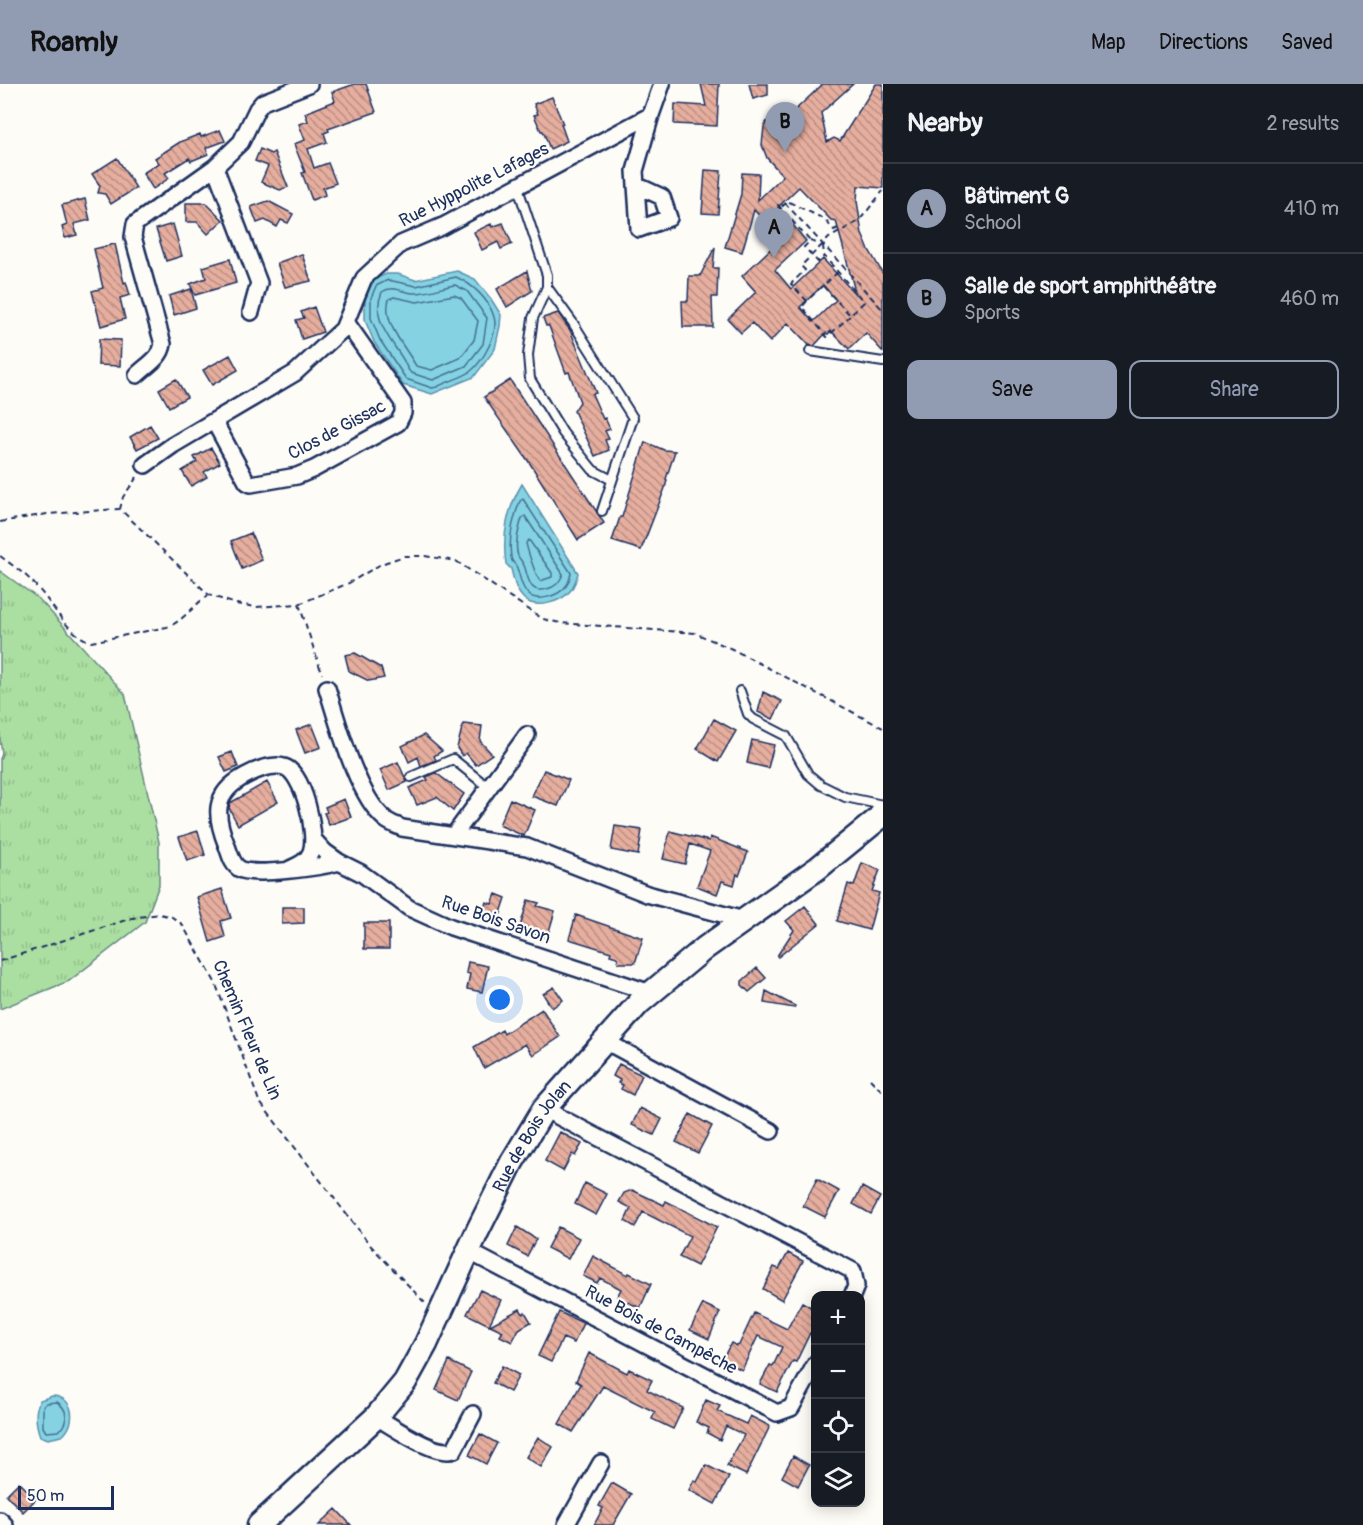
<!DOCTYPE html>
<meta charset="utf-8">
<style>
body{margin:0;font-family:Pangolin,sans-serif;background:#20242c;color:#f1f3f6}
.controls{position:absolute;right:18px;bottom:18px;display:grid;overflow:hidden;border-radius:12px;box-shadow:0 3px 15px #0003}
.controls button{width:54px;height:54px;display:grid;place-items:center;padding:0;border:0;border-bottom:2px solid #363941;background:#171b24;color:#f1f3f6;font:30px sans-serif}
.scale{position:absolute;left:18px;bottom:15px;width:96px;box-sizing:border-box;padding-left:6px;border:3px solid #1b2f5e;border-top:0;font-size:16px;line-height:21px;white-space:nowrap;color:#1b2f5e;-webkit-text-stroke:4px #fdfcf7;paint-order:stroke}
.you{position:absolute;left:500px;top:916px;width:21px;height:21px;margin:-15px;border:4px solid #fff;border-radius:50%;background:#1a73e8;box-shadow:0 0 0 9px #1a73e833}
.badge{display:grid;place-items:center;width:39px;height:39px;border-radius:50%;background:#919bb2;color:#111;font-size:20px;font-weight:700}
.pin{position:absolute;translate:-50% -50px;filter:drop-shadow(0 2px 3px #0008)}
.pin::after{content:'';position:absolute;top:32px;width:21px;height:18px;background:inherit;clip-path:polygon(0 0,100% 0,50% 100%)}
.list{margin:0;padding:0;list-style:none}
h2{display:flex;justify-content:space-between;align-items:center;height:78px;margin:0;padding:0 24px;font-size:26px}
h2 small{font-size:20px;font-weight:400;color:#9ea1a6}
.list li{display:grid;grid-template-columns:39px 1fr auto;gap:18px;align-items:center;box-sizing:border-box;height:90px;padding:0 24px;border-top:2px solid #363941}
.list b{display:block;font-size:22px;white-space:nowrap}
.list p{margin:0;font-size:20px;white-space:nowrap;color:#9ea1a6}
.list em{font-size:20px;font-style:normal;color:#9ea1a6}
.actions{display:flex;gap:12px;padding:18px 24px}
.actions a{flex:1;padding:14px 0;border:2px solid #919bb2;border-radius:12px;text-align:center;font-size:21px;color:#919bb2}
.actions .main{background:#919bb2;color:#111}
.icon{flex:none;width:33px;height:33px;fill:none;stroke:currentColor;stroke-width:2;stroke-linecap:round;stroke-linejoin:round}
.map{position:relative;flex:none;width:883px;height:1441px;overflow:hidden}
header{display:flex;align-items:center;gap:36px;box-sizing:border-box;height:84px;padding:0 30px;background:#919bb2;color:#111}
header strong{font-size:28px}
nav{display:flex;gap:33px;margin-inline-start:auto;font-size:21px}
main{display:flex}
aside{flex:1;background:#171b24}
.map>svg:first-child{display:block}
.grass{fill:url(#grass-tufts);stroke:#638780;stroke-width:1.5}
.water{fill:#84d2e2;stroke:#5a91ad;stroke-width:1.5}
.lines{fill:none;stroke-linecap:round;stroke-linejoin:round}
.shore{stroke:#457093;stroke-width:1.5}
.building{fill:url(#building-back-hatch);stroke:#1b2f5e;stroke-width:1.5;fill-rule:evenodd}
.lane-casing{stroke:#1b2f5e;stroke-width:12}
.street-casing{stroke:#1b2f5e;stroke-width:20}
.secondary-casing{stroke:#1b2f5e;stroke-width:27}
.path{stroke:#1b2f5e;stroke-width:2;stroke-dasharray:6 4.5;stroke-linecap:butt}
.lane{stroke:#fdfcf7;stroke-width:8}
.street{stroke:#fdfcf7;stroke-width:15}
.secondary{stroke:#fdfcf7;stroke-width:22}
.labels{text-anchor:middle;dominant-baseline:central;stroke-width:4.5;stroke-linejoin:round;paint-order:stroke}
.street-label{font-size:18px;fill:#1b2f5e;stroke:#fdfcf7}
</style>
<header>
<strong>Roamly</strong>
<nav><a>Map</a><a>Directions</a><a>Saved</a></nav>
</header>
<main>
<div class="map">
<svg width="883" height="1441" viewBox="0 0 883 1441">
<defs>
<pattern id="grass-tufts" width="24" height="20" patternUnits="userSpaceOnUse" patternTransform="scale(1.5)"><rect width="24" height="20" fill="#abdfa1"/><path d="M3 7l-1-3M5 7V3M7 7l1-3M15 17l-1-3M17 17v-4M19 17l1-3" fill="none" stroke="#93c08d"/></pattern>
<pattern id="building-back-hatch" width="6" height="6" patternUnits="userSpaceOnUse" patternTransform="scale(1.5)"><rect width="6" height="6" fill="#e6ae9e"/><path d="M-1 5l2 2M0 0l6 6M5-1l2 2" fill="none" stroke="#ba8e84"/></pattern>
</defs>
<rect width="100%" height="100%" fill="#fdfcf7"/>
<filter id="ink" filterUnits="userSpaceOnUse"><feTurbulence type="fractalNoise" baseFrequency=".0167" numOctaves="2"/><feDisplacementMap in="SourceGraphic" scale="12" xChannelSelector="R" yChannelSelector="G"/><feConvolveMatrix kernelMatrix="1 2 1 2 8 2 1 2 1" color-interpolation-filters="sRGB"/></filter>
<g filter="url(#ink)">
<path class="grass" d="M0 487 39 515 125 610 159 758V801L145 838 69 897 0 925V675L2 670 0 655Z"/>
<path class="water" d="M457 187 475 195 491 215 501 231 500 242 495 265 474 293 432 310 403 301 374 258 365 236V212L371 197 386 190H398L415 196Z
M522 400 578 489C577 494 574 501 571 506 562 518 536 526 524 515 515 506 514 496 511 485L506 480C502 452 507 425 522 400Z
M52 1312C75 1312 77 1340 62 1352L48 1355 40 1352C36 1341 34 1327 40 1316Z"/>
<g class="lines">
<path class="shore" d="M456 193C472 200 489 215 494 233 499 249 483 277 471 287 463 294 447 297 437 303L432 304 406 295 380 256 371 234V214L376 202 388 196 416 202Z
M455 201 467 207 487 234 483 260 466 282 433 296 411 289C407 285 406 282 404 277 391 255 370 236 382 208 394 200 402 209 415 209 428 209 442 203 455 201Z
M454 211 461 214 478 237 474 256 460 274 432 286 416 282C405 262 382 239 389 215L394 213 417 218Z
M523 415 571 489C570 493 569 499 566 502 559 512 537 519 528 510 520 502 521 494 517 484 516 479 511 479 511 473 508 453 513 435 520 417Z
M525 432 563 490C560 498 556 503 547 505 530 510 529 497 525 484 524 479 520 476 518 472 514 461 519 445 522 434Z
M529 456 552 489V493L540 497C536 493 527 465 526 459Z
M57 1318C68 1325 69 1337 59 1347L46 1348 43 1343V1322L47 1319Z"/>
</g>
<path class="building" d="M355 0H366L376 28 328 45 329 47 324 49 327 58 308 65 314 84 328 79 336 99 323 104 325 111 312 116 302 89 305 88 294 60 305 56 299 40 308 37 305 29 335 17 332 8Z
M701 0H719L717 42 674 40 675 20 706 22Z
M749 0H768V11L753 15Z
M823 0H853L821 29 827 58 834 54 840 57 876 0H883V104L858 102 857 117 862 150 868 164 883 190V268L866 249 849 265 831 247 828 250 826 249 814 262 809 261 788 239 770 258 752 239 741 249 728 235 756 208 742 192 781 155 754 126 742 168 725 163 741 110 742 89 759 90 758 116 783 92 767 74 762 61 764 43 770 32 779 41ZM799 103 831 136 836 137 856 211 823 175 791 205 775 186 806 157 778 123ZM823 201 836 216 813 238 800 223Z
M552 13 563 40H561L567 57 550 65 543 47H541L534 31 538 30 534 20Z
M220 46 225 57 206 64 208 70 191 77 189 74 165 89 169 94 153 105 143 89 159 79 155 74 180 58 200 50 201 53Z
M260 65 271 70 274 68 288 103 280 106 261 98 268 82 255 77Z
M117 74 136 104 111 120 105 110 98 109 100 102 92 90Z
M705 86 721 87 718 130 702 129Z
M85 115 90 136 74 140 77 151 65 154 62 143 67 141 62 121Z
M268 117 293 130 288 139 281 136 277 143 265 136 257 139 251 123Z
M186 119H206L223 136 208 150 197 138H186Z
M503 139 512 160 501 165 498 158 482 166 474 148 491 140 492 143Z
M173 140 182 172 166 177 156 145Z
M115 160 124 199 126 198 130 211 120 214 125 235 101 242 92 207 103 204 94 165Z
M715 163 713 184H718L717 213H712L713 243H683L682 217H688L689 192H700Z
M302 170 311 197 285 203 277 179Z
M230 175 236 199 195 211 190 200 206 194 203 183Z
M527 187 532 207 507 223 497 205Z
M191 205 196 224 174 231 169 212Z
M314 223 323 248 302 255 296 236 304 234 301 228Z
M558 229 570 246 596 309 592 310 603 335 605 334 610 345 605 347 609 355 605 356 609 366 595 372 574 327 580 318 569 288 566 289 549 242H546L543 234Z
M99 255 121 256 120 282 98 281Z
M230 271 238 286 212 301 203 286Z
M176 295 187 313 169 323 159 305Z
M510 296 604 439 578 456 531 381 484 313Z
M150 341 158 354 137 365 130 353Z
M645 358 664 366 675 367 666 395 667 396 665 404 641 466 612 457 620 433H622Z
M211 364 220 379 204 388 207 393 191 402 182 387 197 378 194 373Z
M251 449 262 476 242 485 231 457Z
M355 569 381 584 384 594 369 597 349 587 345 571Z
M763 608 782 617 773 635 758 628Z
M714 635 736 647 718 678 697 665Z
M312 640 321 663 305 669 296 646Z
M463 640 482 642 480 657 492 670 476 681 466 669 462 672 457 664Z
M424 651 442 667 434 672 436 676 421 682 418 673 409 678 402 662Z
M752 656 774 661 768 684 747 679Z
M232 668 238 683 226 688 219 673Z
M398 678 407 698 389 706 380 686Z
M544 686 569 696 558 722 532 712Z
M436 689 464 710 453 727 437 713 417 721 409 704 428 696 426 693Z
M267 698 278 718 238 741 229 724 230 719Z
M344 715 351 733 329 741 324 729 327 728 325 723Z
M510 715 535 726 524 752 499 741Z
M615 742 642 746 638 771 611 766Z
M198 747 205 771 187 777 179 753Z
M670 747 709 757 710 753 748 768 739 792 737 790 734 801 722 797 717 810 697 802 710 767 690 760 685 780 663 775Z
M862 779 880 786 872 807 879 809 869 846 837 837 848 800 854 802Z
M222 805 231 834 221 837 225 853 210 858 197 813Z
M496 810 506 814 498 838 481 833 486 818 492 820Z
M528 816 539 819 537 822 555 827 547 854 519 846Z
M805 822 819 840 778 873 777 872 794 846 786 837Z
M282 823H304V839L282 840Z
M576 831 643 854 635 879H619L617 873 610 871 611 868 569 855Z
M364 839H389V865H364Z
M468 878 488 882 482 908 467 905 470 890 466 889Z
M757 884 766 894 749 908 742 901V897Z
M554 903 563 916 552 924 543 910Z
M766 907 795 922 794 924 764 919Z
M542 925 560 953 533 971 525 960 484 984 474 963 502 946 504 950Z
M619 980 642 991 633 1011 621 1005 623 1001 618 999 620 996 613 992Z
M640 1024 662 1035 654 1051 632 1041Z
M690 1030 712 1042 698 1069 676 1058Z
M560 1048 582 1060 575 1072 572 1070 563 1087 545 1077Z
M817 1095 839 1107 825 1133 803 1122Z
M585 1099 607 1110 596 1131 575 1120Z
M862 1103 880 1113 871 1130 853 1120Z
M632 1106 664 1121 666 1117 717 1143 697 1182 679 1173 690 1152 643 1128 635 1143 625 1137 631 1124 619 1118 624 1109Z
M517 1143 536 1155 527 1172 508 1162Z
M558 1143 579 1154 568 1175 547 1164Z
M788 1169 803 1177 782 1216 763 1205 774 1183 779 1185Z
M593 1172 628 1191 629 1189 651 1200 640 1224 617 1213 621 1205 600 1194 597 1199 583 1192Z
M480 1206 501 1216 489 1241 467 1230Z
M802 1218 816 1226V1243L812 1250 810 1249 796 1278 793 1277 777 1308 760 1300 770 1281 773 1282 782 1263 758 1252 742 1286 722 1276 731 1259 737 1262 739 1261 754 1229 787 1245Z
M703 1220 720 1228 709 1255 690 1246Z
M520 1225 523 1230 525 1228 531 1238 519 1245 512 1258 500 1252 503 1247 490 1241Z
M559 1228 583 1239 574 1259 563 1254 551 1278 538 1272Z
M589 1269 627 1289 629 1285 652 1296 647 1306 683 1324 673 1345 652 1335 655 1328 603 1302 573 1348 559 1340 581 1300 576 1297Z
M449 1277 471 1288 458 1316 436 1306Z
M502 1282 519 1291 510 1308 493 1299Z
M706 1316 720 1322 717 1327 746 1340 750 1332 770 1342 746 1391 727 1382 744 1351 726 1342 720 1356 707 1349 709 1344 696 1338Z
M480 1350 497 1359 486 1380 469 1371Z
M538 1353 553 1363 541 1383 526 1373Z
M793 1372 809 1381 798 1402 782 1393Z
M706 1381 729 1393 715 1420 689 1406 694 1396 697 1398Z
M19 1398 36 1415 23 1428 6 1411Z
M612 1399 631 1410 613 1441H594L603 1424 599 1422Z
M336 1425 351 1441H319Z"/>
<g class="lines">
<defs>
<path id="lane" d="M517 101 547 191V203L533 234 528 271 530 295 563 349 593 386 612 396
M547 203 573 239 633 334 602 427
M810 267 883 278
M740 607 748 630 753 635 786 652 808 690 821 701 845 713 883 721
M411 693 453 675 489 704"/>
<path id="street" d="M215 83 259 199 251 228
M636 101 662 113 669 134 639 145 635 87 651 31
M137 291C147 281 161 274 163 260L133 153 135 140 215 83 241 58 257 25 263 18 309 0
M214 337 247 398 251 400 297 392 314 385 398 339 403 329V319L346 238
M145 381 173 361 295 289 343 245 364 194 401 160 443 142 651 31 662 0
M327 604C338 639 357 712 385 735 389 739 396 741 402 744L527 763 647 810 744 836
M454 751 527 651
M313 755 325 768 339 778 361 789 409 824 451 843 651 909
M290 785C298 781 307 778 311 768 318 750 303 688 284 683 272 679 254 687 245 692 212 710 215 732 227 762 230 770 232 781 240 785 253 793 322 783 339 778
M605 957 771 1047
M544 1025 853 1187 856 1202 852 1212
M468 1167 777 1329 791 1324 816 1279
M376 1333C394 1343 435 1373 454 1366L473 1330
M0 1436 5 1441
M566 1441 601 1379"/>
<g id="secondary">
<path id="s1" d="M259 1441 376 1333 405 1298 426 1260 478 1146 512 1078 544 1025 639 919 705 864 818 784 878 735 883 728"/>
</g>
</defs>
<use href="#lane" class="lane-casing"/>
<use href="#street" class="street-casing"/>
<use href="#secondary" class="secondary-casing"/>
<path class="path" d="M785 119 883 226
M810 157 820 160
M823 161 824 172
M838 188 823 202 850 231 864 218 824 172 818 178 804 163 810 157 778 121 780 119 783 122 787 117 824 135 834 146 838 144
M822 202 807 217 791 200 805 186 801 182 829 154 859 137 883 107
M807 217 802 223 827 253 850 232
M137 393 123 413 120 425 209 511 236 520 256 523 299 520 322 590
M0 438 47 430 119 425
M0 472C12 481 26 490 36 502 54 521 65 548 91 558L167 543C184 537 193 521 209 511
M299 520 349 499 381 480 404 472H425L456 477 543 535 560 539 695 549 732 565 883 644
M0 877 132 834 160 830 172 833 182 840 215 898 259 1017 371 1162 426 1220
M870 995 883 1008"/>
<use href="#lane" class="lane"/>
<use href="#street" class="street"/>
<use href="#secondary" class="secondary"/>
</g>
</g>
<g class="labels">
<g class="street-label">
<text transform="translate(474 101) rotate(-27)">Rue Hyppolite Lafages</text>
<text transform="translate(337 346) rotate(-28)">Clos de Gissac</text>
<text transform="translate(496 836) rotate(19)">Rue Bois Savon</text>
<text transform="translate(247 946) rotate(67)">Chemin Fleur de Lin</text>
<text stroke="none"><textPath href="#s1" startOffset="482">Rue de Bois Jolan</textPath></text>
<text transform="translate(661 1246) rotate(28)">Rue Bois de Campêche</text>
</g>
</g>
</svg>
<div class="controls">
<button>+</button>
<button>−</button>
<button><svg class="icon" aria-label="locate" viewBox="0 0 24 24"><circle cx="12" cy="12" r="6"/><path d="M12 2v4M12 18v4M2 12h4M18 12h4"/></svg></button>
<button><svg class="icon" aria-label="layers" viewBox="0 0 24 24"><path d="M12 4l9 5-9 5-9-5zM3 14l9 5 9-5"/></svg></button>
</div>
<div class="scale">50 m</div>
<div class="you"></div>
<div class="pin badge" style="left:774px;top:174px">A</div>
<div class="pin badge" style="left:785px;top:68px">B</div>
</div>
<aside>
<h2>Nearby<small>2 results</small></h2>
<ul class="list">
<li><span class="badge">A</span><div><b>Bâtiment G</b><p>School</p></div><em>410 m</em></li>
<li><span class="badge">B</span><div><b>Salle de sport amphithéâtre</b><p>Sports</p></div><em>460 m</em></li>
</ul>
<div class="actions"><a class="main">Save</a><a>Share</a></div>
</aside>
</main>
